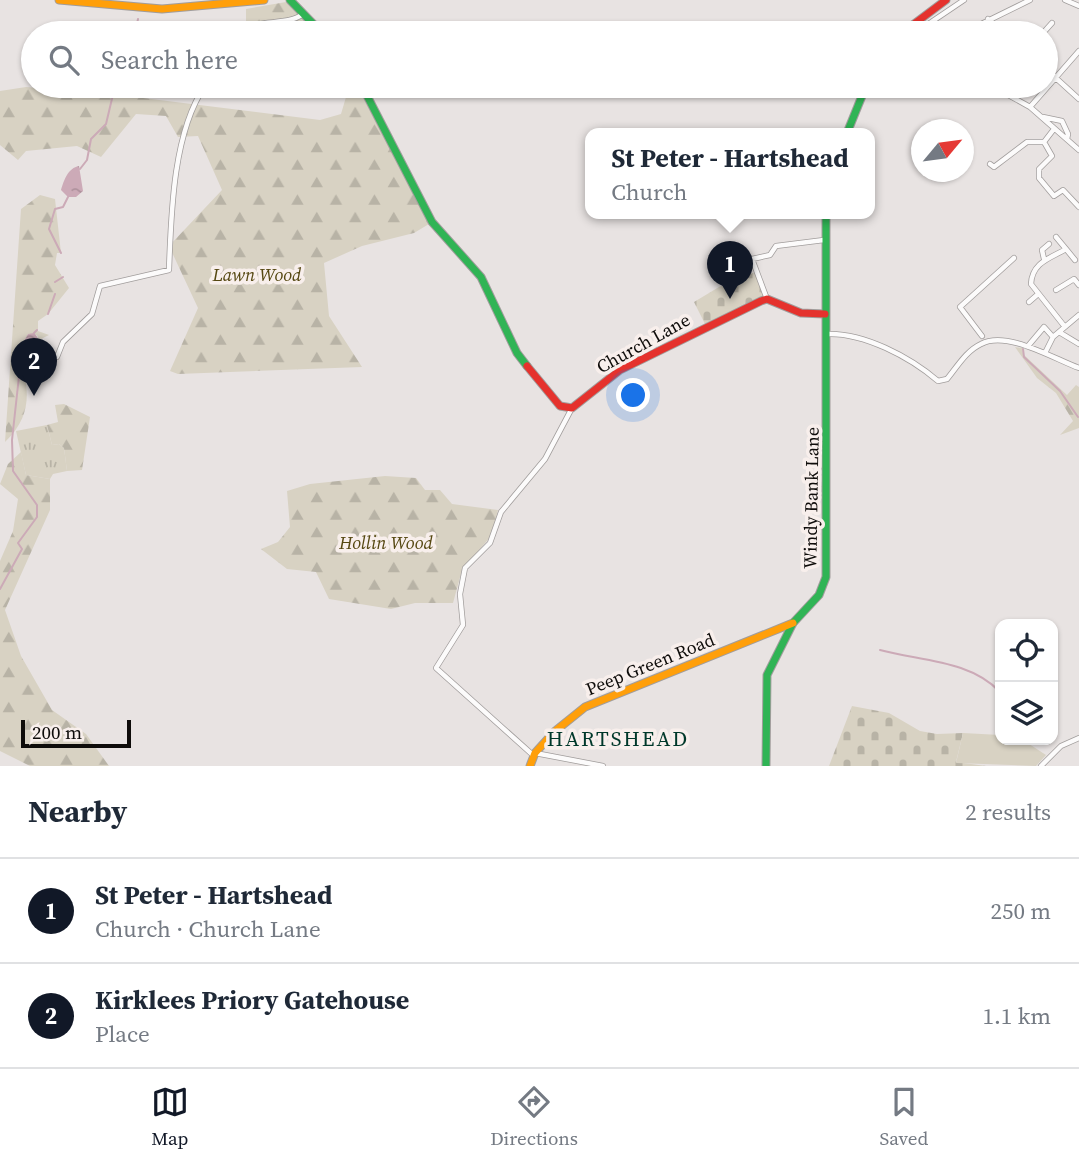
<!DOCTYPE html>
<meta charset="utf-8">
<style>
body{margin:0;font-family:"Source Serif 4",serif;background:#f6f6f7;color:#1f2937}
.controls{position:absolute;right:21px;bottom:21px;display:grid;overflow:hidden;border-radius:14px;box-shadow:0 2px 5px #0004}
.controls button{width:63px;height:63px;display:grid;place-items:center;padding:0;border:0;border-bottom:2px solid #e0e1e3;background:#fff;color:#1f2937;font:35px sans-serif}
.compass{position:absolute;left:911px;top:119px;width:63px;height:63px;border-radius:50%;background:#fff;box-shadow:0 2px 5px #0004;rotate:61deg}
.scale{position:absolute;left:21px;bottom:18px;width:110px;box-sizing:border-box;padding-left:7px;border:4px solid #0e0c0a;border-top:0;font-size:19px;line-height:24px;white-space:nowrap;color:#0e0c0a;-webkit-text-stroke:5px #f8efec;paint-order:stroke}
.you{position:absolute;left:634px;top:396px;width:24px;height:24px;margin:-18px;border:5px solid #fff;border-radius:50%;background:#1a73e8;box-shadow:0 0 0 10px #1a73e833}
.badge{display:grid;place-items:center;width:46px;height:46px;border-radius:50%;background:#111827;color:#fff;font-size:23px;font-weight:700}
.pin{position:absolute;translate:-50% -58px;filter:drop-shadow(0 2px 4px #0008)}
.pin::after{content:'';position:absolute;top:37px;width:24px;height:21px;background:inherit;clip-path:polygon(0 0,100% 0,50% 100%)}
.popup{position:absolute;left:585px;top:128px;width:290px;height:91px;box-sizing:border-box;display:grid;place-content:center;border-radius:14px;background:#fff;filter:drop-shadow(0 2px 5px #0005);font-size:23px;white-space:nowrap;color:#747a83}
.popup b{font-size:26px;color:#1f2937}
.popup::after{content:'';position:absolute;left:50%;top:100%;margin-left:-14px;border:14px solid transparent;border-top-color:#fff}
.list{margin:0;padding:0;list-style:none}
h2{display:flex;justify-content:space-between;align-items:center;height:91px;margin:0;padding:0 28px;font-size:30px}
h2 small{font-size:23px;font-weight:400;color:#747a83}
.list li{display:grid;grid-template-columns:46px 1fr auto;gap:21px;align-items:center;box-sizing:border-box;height:105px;padding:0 28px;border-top:2px solid #e0e1e3}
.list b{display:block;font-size:26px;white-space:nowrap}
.list p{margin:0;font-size:23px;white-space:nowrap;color:#747a83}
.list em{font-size:23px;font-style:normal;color:#747a83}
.icon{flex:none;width:38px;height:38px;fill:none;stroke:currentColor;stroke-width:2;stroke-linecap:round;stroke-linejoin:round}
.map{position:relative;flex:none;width:1079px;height:766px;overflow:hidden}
.search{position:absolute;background:#fff;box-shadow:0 2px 5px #0004;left:21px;right:21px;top:21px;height:77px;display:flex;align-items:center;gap:18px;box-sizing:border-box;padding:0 24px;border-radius:38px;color:#747a83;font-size:26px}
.sheet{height:301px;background:#fff}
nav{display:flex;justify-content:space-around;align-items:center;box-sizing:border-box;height:98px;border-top:2px solid #e0e1e3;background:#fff;font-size:19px;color:#747a83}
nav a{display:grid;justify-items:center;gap:4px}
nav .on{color:#111827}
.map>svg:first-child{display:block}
.grass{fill:url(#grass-tufts)}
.forest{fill:url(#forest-firs)}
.cemetery{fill:url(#cemetery-stones)}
.garden{fill:#d8d2c3}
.water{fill:url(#water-ripples)}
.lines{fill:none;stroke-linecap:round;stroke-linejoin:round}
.stream{stroke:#ccaab7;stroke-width:2}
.street-casing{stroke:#a19d9c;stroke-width:6}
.fast-casing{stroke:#a19d9c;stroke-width:9}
.slow-casing{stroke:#a19d9c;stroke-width:9}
.jam-casing{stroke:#a19d9c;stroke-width:9}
.street{stroke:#fcfbfb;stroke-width:4.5}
.fast{stroke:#30b455;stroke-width:7}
.slow{stroke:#ff9f0a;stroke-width:7}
.jam{stroke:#e5322d;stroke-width:7}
.labels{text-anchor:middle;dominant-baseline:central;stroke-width:7;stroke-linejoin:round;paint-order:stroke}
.park-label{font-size:18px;font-style:italic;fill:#564812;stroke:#f8efec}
.street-label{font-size:18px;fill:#0e0c0a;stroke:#f8efec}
.quarter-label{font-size:21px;letter-spacing:2px;fill:#00382a;stroke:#f8efec}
</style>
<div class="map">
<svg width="1079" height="766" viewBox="0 0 1079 766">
<defs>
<pattern id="grass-tufts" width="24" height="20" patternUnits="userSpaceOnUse" patternTransform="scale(1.75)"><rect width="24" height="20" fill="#d8d2c3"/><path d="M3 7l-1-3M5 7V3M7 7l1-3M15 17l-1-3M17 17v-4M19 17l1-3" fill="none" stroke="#b8b3a6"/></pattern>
<pattern id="forest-firs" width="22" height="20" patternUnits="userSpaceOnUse" patternTransform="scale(1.75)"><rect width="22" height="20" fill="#d8d2c3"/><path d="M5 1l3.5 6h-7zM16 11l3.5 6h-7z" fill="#b8b3a6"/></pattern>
<pattern id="cemetery-stones" width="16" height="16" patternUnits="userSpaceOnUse" patternTransform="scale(1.75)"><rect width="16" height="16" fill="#d8d2c3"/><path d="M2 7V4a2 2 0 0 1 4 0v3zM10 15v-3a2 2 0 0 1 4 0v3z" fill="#b8b3a6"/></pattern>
<pattern id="water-ripples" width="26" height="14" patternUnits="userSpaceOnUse" patternTransform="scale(1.75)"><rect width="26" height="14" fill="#ccaab7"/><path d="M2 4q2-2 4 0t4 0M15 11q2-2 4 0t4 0" fill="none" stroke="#ae919c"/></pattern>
</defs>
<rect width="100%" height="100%" fill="#e8e3e2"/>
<path class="grass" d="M47 425 52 445 59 444 64 448 67 471 53 474 50 479 26 475 16 431Z"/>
<path class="forest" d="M286 2 317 33H273L260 25 246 29V9Z
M341 86H357L429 224 414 233 362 246 324 263 329 316 362 367 178 374 170 371 198 308 169 246 222 190 198 136 178 137 166 116 136 114 101 157 77 146 26 151 18 160 0 145V91L26 87 127 96 320 120 341 114 346 97Z
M40 195 55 199 61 253H57L55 265 69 288 48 314 38 321V331L49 335 39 340 37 335 28 334 20 348C26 385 37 411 5 442L21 209Z
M1015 347 1022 348 1023 354 1067 395 1076 385 1079 387V428L1060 435 1073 421 1056 393 1037 378Z
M64 404 90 417 82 470 67 471 64 448 59 444 52 445 47 425 58 422 55 405Z
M21 452 26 475 50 479V510L5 610 21 656 52 710 86 734 109 766H30L0 751V561L13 531 18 499 0 484 8 464Z
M385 476 416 478 425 490H440L452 504 498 510 492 535 462 570 453 603H415L391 609 329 599 316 572 287 569 261 549 278 542 290 527 287 491 310 484Z"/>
<path class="cemetery" d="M755 272 764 296 705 324 694 302 719 287Z
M852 706 889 713 920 731 937 734 963 733 956 762 986 766H829Z"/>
<path class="garden" d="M963 733 1000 735V740H1023L1046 755 1036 766 956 763Z"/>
<path class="water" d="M79 166 83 191 76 197H68L61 190C64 180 68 168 79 166Z
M34 333C42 341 40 350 33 357L21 358 20 348 28 334Z"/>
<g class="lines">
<path class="stream" d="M135 33 138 19
M80 169 87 160 91 139 106 124 115 86
M61 253 49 229 55 209 63 207 68 197
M55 282 63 277
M48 314 55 294
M34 333 37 330
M1023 349 1024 357 1060 391 1078 417
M0 589 22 549 18 543 37 517V505L13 471 12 440 21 358
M880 650C920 661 970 660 1000 692"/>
<defs>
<path id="street" d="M1065 0 1079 6
M988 19 1005 33
M242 33C256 17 286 27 303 14
M915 33 964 0
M963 33 1030 0
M1043 33 1052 23
M1046 69 1079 99
M992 86 1030 107 1079 150
M1030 107 1079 51
M1043 117 1062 121 1068 134 1067 139
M1044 142 1052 156 1039 169V178L1054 196 1063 190 1079 207
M990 164 994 167 1027 142H1044L1054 129
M1056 237 1066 249C1051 258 1032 262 1031 284L1065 327
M1066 249 1075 260
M1044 259 1042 250 1049 244
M1056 290 1074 279 1079 285
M767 299 752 259 770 255 776 246 824 240
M1029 302 1037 295
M1059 332 1079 344
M826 334C863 332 910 357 938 381L947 379C957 367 966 351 981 344 1007 330 1054 359 1079 368
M982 336 960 307 1014 258
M1053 337 1079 315
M1028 346 1044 327 1053 337 1045 353
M57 357 63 342 92 314 100 286 169 270C171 215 173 132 205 86
M535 753 603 766
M534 756 436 668 463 625 460 594 465 568 490 543 501 512 545 459 572 408
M1041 766 1061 746 1079 738"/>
<path id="fast" d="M290 0 322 33
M362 86 432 222 481 277 517 353 527 366
M847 133 866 86
M766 766 767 675 793 623 819 595 826 577V213"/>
<path id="slow" d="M59 0 162 9 264 0
M530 766 535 753 554 732 585 707 793 623"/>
<path id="jam" d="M902 33 946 0
M527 366 560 406 572 408 620 370 761 301 767 299 801 313 825 314"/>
</defs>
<use href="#street" class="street-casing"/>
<use href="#fast" class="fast-casing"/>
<use href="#slow" class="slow-casing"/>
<use href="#jam" class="jam-casing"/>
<use href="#street" class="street"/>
<use href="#fast" class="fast"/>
<use href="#slow" class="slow"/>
<use href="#jam" class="jam"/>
</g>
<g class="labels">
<g class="park-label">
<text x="257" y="274">Lawn Wood</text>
<text x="386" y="542">Hollin Wood</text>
</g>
<g class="street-label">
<text transform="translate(643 343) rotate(-29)">Church Lane</text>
<text transform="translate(811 498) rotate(-89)">Windy Bank Lane</text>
<text transform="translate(650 664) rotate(-22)">Peep Green Road</text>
</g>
<g class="quarter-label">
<text x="618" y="738">HARTSHEAD</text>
</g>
</g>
</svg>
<div class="controls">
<button><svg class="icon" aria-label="locate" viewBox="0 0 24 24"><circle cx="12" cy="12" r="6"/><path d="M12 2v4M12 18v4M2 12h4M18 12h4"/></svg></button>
<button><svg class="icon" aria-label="layers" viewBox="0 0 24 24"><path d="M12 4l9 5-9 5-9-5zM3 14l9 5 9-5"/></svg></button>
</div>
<svg class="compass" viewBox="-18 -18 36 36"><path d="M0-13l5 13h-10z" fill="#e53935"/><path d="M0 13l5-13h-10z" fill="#747a83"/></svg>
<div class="scale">200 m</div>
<div class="you"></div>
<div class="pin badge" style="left:730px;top:299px">1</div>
<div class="popup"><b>St Peter - Hartshead</b>Church</div>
<div class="pin badge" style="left:34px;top:396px">2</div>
<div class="search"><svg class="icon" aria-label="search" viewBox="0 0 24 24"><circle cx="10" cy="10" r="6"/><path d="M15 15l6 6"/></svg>Search here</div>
</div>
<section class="sheet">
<h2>Nearby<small>2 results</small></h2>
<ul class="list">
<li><span class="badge">1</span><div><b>St Peter - Hartshead</b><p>Church · Church Lane</p></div><em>250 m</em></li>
<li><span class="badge">2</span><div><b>Kirklees Priory Gatehouse</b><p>Place</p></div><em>1.1 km</em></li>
</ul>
</section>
<nav>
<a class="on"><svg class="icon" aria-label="map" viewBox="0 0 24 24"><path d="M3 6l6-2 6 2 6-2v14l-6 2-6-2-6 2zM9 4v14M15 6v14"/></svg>Map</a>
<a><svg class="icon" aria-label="directions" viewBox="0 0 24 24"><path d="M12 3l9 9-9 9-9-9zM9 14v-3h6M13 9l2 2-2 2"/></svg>Directions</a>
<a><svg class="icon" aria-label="saved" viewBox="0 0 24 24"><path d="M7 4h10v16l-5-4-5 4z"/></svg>Saved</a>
</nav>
